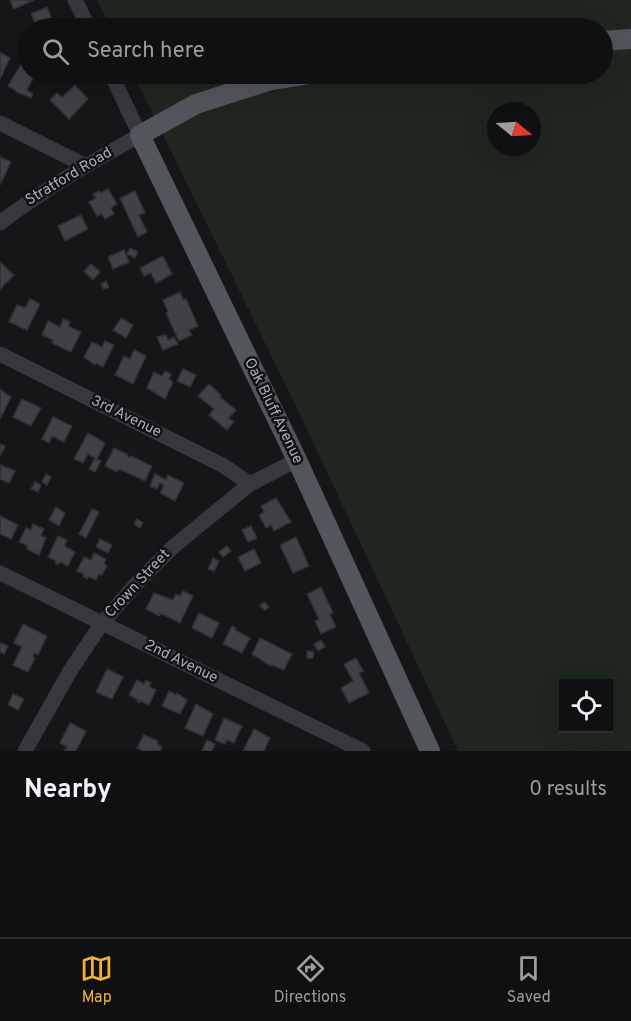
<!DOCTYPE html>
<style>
body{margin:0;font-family:Overpass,sans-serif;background:#19191b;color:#f1f3f6}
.controls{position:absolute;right:18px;bottom:18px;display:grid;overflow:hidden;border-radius:0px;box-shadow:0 6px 24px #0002}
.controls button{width:54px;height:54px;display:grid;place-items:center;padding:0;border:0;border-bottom:2px solid #303032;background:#101012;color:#f1f3f6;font:30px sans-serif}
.compass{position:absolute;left:487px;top:102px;width:54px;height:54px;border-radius:50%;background:#101012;box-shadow:0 6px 24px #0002;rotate:108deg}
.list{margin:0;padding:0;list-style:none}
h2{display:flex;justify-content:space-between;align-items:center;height:78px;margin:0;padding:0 24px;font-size:26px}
h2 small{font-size:20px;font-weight:400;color:#9c9d9f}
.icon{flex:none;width:33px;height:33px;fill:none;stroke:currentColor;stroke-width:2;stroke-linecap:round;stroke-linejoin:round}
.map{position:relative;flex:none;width:631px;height:751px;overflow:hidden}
.search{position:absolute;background:#101012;box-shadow:0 6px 24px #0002;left:18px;right:18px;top:18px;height:66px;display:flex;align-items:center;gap:15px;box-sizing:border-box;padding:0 21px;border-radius:33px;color:#9c9d9f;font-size:22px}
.sheet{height:186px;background:#101012}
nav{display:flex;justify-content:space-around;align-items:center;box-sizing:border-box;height:84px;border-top:2px solid #303032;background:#101012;font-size:16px;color:#9c9d9f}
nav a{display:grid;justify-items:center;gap:3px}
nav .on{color:#f2b134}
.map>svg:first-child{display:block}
.green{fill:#1e261f;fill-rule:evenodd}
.building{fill:#404145;stroke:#303034;stroke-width:1.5}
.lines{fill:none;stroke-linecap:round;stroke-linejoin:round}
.minor{stroke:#37383d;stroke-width:15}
.major{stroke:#53555c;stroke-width:20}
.labels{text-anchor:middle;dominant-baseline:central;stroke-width:5;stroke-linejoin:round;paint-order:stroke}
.street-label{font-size:15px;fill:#a8adb8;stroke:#111113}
</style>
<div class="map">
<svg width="631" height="751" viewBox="0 0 631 751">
<rect width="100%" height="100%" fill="#161618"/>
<path class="green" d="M97 0H631V751H458L296 406 133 74H602V28H111ZM496 111H532V147H496ZM564 684H608V728H564Z"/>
<path class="building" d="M10 0H34L14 9Z
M47 7 55 26 48 28H37L31 14Z
M1 53 10 58 0 79V55Z
M26 56 28 57V74H35L27 90 33 94 31 98 16 92 15 90 8 86Z
M75 85 88 99 69 119 50 100 57 93 62 97Z
M0 157 11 162 0 185Z
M108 189 117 204 111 208 114 214 105 219 102 214 97 216 89 202 96 198 93 194 99 191 101 193Z
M135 191 145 213 139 215 147 232 138 237 120 198Z
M81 215 88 229 65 241 58 226Z
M130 248 138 252 135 258 127 254Z
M124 250 129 262 113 269 108 257Z
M163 256 172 274 156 283 151 273 144 276 140 268Z
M0 262 14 275 0 289Z
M91 264 100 272 93 280 84 271Z
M106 281 109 287 104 289 101 284Z
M180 292 183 300 186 299 198 326 189 330 192 335 179 341 166 313 168 312 163 300Z
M30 299 40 304 27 330 9 322 17 305 25 308Z
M121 318 133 325 126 338 113 330Z
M63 319 70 322 68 326 81 332 71 352 52 343 53 340 42 335 48 321 60 327Z
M163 335V336L166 335 168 340 174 337 178 344 163 350 157 337Z
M105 341 114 345 103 367 96 363 95 365 84 357 92 342 102 347Z
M134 350 146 356 133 384 115 375 124 356 130 359Z
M183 369 196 375 190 387 177 381Z
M165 371 171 374 169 379 173 382 165 399 147 388 154 372 162 376Z
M209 384 221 395 220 397 236 410 229 418 234 422 227 430 209 415 214 409 198 396Z
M0 389 11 397 0 419Z
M22 399 41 408 31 426 13 417Z
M53 417 72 426 64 442 52 436 49 443 42 439Z
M88 433 105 443 97 459 101 461 95 472 89 469 95 458 88 454 83 463 74 459Z
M0 444 5 446 0 457Z
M114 448 127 454 128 457 130 458 131 456 152 466 145 481 119 469 117 472 105 466Z
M1 465 15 471 9 483 0 479Z
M46 474 51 477 47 485 42 482Z
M155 474 166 480 168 475 184 483 175 501 160 493 164 485 160 483 157 489 150 486Z
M35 482 41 485 38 492 31 489Z
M276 498 291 522 274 531 271 525 266 528 259 515 264 512 261 506Z
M56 507 65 513 59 526 49 520Z
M92 509 99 512 86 538 79 534Z
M0 516 18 525 11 539 0 534Z
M137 519 143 523 140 528 134 524Z
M33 524 44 529 41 535 46 538 39 555 27 549 28 546 19 542 26 528 31 530Z
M251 526 257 538 248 542 242 530Z
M58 536 67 540 64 546 75 552 68 566 60 562 58 565 55 563 56 561 48 557Z
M296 537 309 566 293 573 280 545Z
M100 539 112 545 108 553 96 547Z
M227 546 231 551 223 557 219 552Z
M254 549 261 563 245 571 238 557Z
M94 553 106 559 104 564 107 566 102 575 99 574 96 580 88 576 87 579 83 576 84 574 77 571 84 557 91 560Z
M213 558 219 561 214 571 208 569Z
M321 587 333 613 330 614 336 627 321 634 315 621 319 619 307 594Z
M183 591 193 596 180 623 160 613 159 616 146 609 154 593 173 600 176 594 180 596Z
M264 602 269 607 265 610 260 606Z
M199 613 219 623 212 638 192 628Z
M23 624 47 636 38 655 34 653 33 657 35 658 28 672 13 665 22 647 14 643Z
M232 626 236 628 235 630 250 638 242 653 223 644Z
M260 638 292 654 284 670 272 665 271 666 252 654Z
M321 640 325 647 318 651 314 644Z
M0 643 8 646 4 654 0 652Z
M307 651 314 652 313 658H307Z
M356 658 363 671 359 673 369 693 349 703 341 688 353 681 344 664Z
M107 669 123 677 112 699 96 692Z
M137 680 144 684 146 680 151 683 149 686 156 690 149 705 140 701 139 703 137 701 138 700 129 695Z
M169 691 176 695 177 693 187 700 180 714 162 706Z
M13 694 24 699 18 710 8 705Z
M196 704 213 714 203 736 185 728Z
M224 718 242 726 234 743 227 740 225 744 215 740Z
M70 723 86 731 76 751H64L67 747 60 743Z
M254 729 270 738 264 751H243Z
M144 735 158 741 157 744 162 747 160 751H143L137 748Z
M207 740 215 744 212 751H202Z"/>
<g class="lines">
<path class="minor" d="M75 0 89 28
M0 123 86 166
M0 223C44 189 92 162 140 135L111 74
M0 354 224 466 250 484
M0 573 363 751
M25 751 70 671 102 623 138 582 174 546 250 484 297 460"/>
<path class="major" d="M602 41 631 39
M309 74 271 80 196 104 140 135 297 460 430 751"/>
</g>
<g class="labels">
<g class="street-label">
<text transform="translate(69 177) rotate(-31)">Stratford Road</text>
<text transform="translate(273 411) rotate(64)">Oak Bluff Avenue</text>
<text transform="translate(126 417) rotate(26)">3rd Avenue</text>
<text transform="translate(138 584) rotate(-47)">Crown Street</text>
<text transform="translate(181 662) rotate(26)">2nd Avenue</text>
</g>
</g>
</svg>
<div class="controls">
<button><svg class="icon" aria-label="locate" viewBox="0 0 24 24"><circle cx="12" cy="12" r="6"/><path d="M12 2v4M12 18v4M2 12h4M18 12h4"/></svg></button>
</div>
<svg class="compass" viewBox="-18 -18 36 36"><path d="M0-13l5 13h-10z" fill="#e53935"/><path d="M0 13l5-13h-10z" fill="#9c9d9f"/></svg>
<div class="search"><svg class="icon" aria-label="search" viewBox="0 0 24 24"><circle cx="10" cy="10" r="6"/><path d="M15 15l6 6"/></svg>Search here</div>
</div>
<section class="sheet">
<h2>Nearby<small>0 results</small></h2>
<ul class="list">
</ul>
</section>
<nav>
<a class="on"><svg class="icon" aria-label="map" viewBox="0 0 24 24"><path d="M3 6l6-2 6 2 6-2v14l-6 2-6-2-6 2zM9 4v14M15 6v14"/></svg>Map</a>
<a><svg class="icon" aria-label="directions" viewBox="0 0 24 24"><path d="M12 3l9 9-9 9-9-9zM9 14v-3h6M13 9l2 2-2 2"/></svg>Directions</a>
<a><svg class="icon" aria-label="saved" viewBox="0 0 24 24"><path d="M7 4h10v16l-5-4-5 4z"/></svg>Saved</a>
</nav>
